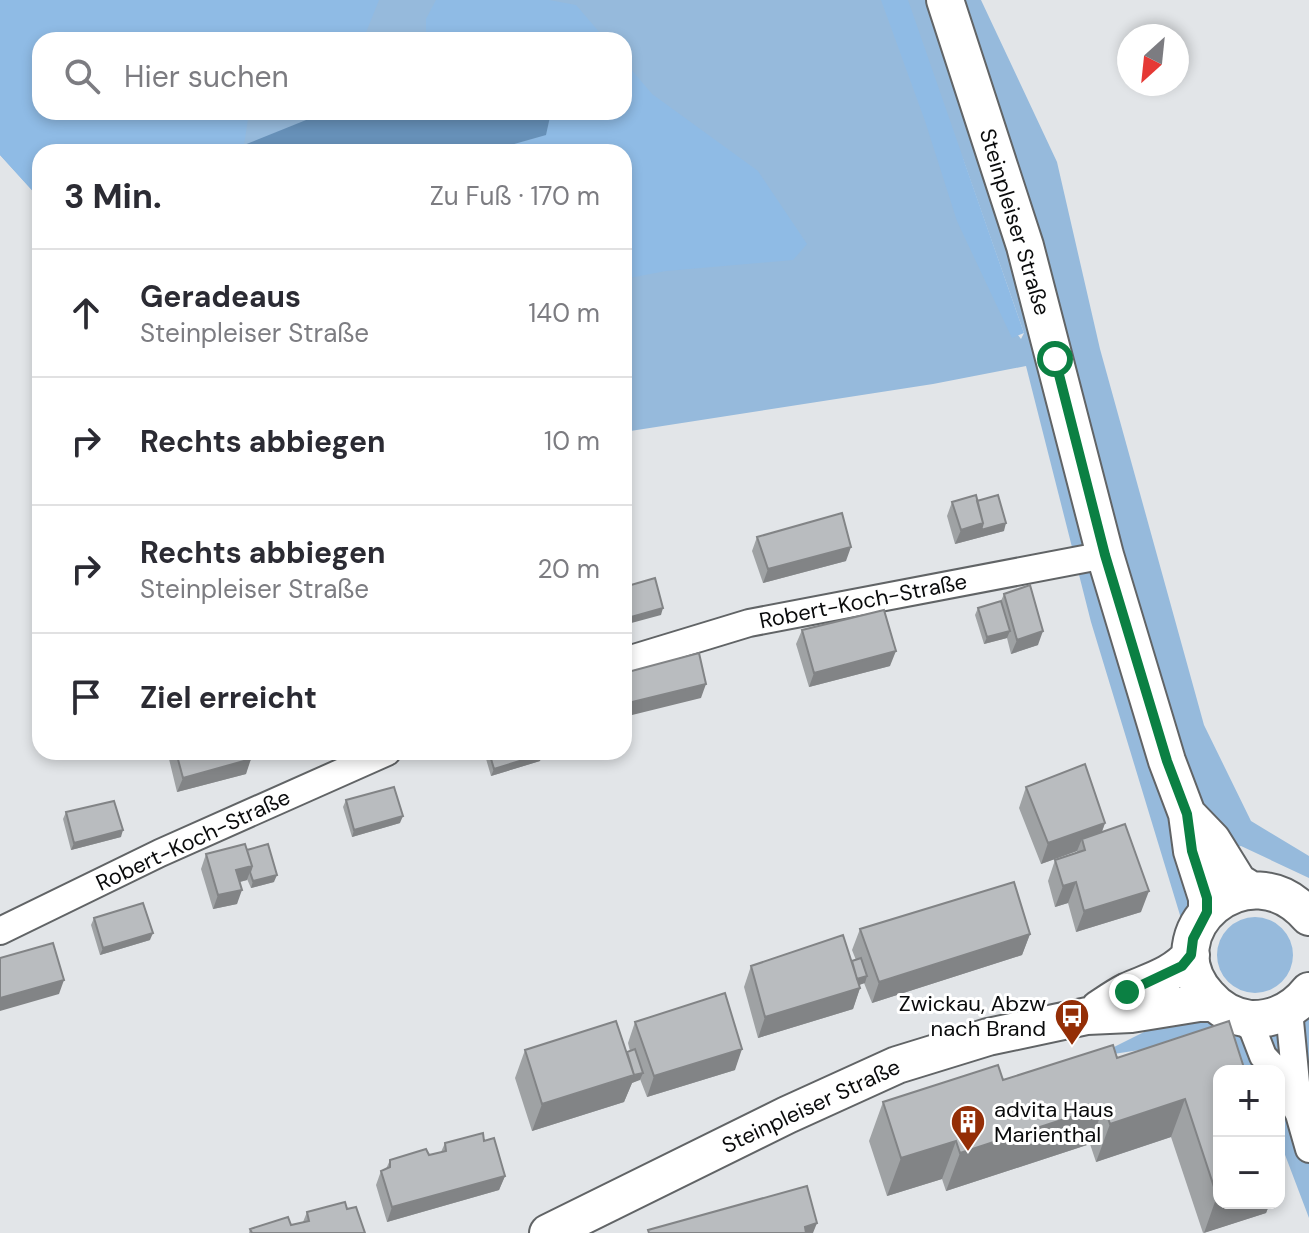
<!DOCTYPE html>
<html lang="de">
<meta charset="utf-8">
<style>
body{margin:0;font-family:"DM Sans",sans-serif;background:#f7f7f7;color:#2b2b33}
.controls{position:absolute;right:24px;bottom:24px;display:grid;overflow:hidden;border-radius:16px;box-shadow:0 4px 12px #0003}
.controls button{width:72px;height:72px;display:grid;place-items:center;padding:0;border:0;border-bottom:2px solid #e1e1e2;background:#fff;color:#2b2b33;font:40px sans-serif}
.compass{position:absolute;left:1117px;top:24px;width:72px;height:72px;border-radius:50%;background:#fff;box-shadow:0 4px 12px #0003;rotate:207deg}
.stop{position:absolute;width:24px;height:24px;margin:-18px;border:6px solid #0b8043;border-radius:50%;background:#fff}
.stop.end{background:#0b8043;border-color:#fff;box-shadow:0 2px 8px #0008}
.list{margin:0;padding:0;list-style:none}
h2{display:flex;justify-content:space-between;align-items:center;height:104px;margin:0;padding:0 32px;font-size:34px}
h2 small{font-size:26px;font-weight:400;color:#7c7c81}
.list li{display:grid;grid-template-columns:52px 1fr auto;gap:24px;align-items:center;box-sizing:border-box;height:128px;padding:0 32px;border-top:2px solid #e1e1e2}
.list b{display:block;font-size:30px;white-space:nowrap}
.list p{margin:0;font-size:26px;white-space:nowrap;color:#7c7c81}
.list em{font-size:26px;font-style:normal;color:#7c7c81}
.icon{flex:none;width:44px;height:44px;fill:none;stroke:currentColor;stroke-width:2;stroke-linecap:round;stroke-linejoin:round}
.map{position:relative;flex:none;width:1309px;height:1233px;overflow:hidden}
.search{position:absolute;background:#fff;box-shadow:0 4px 12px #0003;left:32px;top:32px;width:600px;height:88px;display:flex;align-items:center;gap:20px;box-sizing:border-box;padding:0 28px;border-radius:24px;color:#7c7c81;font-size:30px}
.panel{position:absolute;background:#fff;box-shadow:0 4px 12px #0003;left:32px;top:144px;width:600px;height:616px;border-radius:24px}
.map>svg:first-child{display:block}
.green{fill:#96badc;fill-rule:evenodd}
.forest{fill:#8fbbe5}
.water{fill:#6791b9}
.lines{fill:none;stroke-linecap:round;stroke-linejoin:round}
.street-casing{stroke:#616466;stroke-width:30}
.secondary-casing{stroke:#616466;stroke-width:40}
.street{stroke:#fff;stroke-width:26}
.secondary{stroke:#fff;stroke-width:36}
.wall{fill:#9fa2a4}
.shaded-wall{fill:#828486}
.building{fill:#b9bcbf;stroke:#828486;stroke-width:2}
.route{stroke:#0b8043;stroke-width:10}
.labels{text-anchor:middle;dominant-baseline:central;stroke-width:6;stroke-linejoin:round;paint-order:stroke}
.street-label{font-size:22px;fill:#0a0b0c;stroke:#fff}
.poi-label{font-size:22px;fill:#0a0b0c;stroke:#fff;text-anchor:end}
</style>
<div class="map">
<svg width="1309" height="1233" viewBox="0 0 1309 1233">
<rect width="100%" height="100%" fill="#e2e5e8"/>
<path class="green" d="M0 0H981L1057 162 1100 349 1204 725 1251 821 1309 856V878L1241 846 1186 859 1198 903 1170 961 1191 1012 1309 1010V1218L1279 1139V1071H1239L1159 1047 1094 1057 1148 1030 1134 969 1168 956 1183 925 1091 622 1026 366 933 384 624 432V152H40V199L0 155ZM40 40H624V112H40ZM962 156 1024 333 1021 339 1011 326Z
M1217 955a38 38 0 1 1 76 0a38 38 0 1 1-76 0Z"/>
<path class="forest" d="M0 0H379L363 40H40V112H249L244 145 247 152H40V199L0 155Z
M436 0H549L576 5 606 40H426V19Z
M881 0H908L1024 333 1012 338 957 221 925 121Z
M624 61 652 94 758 171 807 244 793 260 666 271 624 279V152H447L496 149 546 135 551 112H624Z"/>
<path class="water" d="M326 112H551L546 135 496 149 447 152H247L244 145Z"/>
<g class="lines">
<defs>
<path id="street" d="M624 661 749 623 1105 555
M0 931 160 853 387 752
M1291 1009 1290 1021 1299 1114
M1242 1018 1253 1030 1263 1056 1277 1071
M1291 1099 1299 1114 1309 1149"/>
<path id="secondary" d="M945 0 1025 246 1105 555 1167 761 1187 814 1192 851 1207 898V912
M1187 814 1212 840 1238 882 1251 890
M1309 917C1248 846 1150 933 1208 996 1219 1009 1233 1017 1250 1019 1274 1020 1294 1010 1309 991
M1099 1009C1108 1003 1118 996 1128 991 1151 981 1174 975 1191 955
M548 1233 787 1115 897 1065 988 1037 1087 1016 1131 1014 1199 1003H1213"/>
</defs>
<use href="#street" class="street-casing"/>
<use href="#secondary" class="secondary-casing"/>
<use href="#street" class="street"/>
<use href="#secondary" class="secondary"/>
</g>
<path class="wall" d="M977 501 1004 531 955 544 947 516 952 502Z
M757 537 846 561 763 583 752 551Z
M1004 594 1038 645 1011 654 1007 638 984 644 975 615 978 608 1001 601Z
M802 630 890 666 809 687 796 644Z
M172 752H249L246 774 177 792 169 759Z
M484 752H542L540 761 491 776Z
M1026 787 1105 823 1102 832 1141 912 1076 932 1068 903 1055 907 1048 881 1055 860 1077 853V851L1041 864 1019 808Z
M346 800 400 823 352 837 343 807Z
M66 812 121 837 71 850 63 819Z
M247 850 274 882 251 888 247 879V880L240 882 237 904 213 909 201 869 206 854Z
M94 918 150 940 100 955 91 925Z
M860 929 1030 934 1022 955 872 1003 864 983 859 985 860 988 853 1009 758 1038 744 987 751 966 852 961 856 960 852 950Z
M1229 1021 1219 1203H1270L1266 1213 1203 1233 1171 1137 1096 1162 1090 1144 946 1191 942 1179 887 1196 869 1141 883 1102 1117 1058Z
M635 1022 735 1070 647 1097 640 1079 632 1083 624 1102 532 1131 515 1078 525 1050 627 1052 630 1051 628 1043Z
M484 1141 505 1176 499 1190 387 1222 376 1185 381 1171 386 1169 390 1160 429 1155 441 1152 445 1143Z
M347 1209 365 1233H249L250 1229 291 1225 303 1222 307 1212Z"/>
<path class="shaded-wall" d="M983 523H1006L1004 531 955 544 961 530Z
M851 547 846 561 763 583 768 569Z
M663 608 661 615 624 625V619Z
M1010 631 1007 638 984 644 987 637Z
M1043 631 1038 645 1011 654 1017 640Z
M896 651 890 666 809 687 814 673Z
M706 684 701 698 624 717V704Z
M542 754 540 761 491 776 494 769Z
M251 759 246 774 177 792 183 778Z
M403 816 400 823 352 837 354 830Z
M1105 823 1097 844 1082 839 1077 851 1041 864 1048 843Z
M123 830 121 837 71 850 74 843Z
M252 866 247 880 231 884 236 870Z
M277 875 274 882 251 888 253 881Z
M1076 882 1068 903 1055 907 1063 886Z
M242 890 237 904 213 909 218 895Z
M1149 891 1141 912 1076 932 1084 911Z
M153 933 150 940 100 955 103 948Z
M1030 934 1022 955 872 1003 879 982Z
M867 976 865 983 847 989 849 982Z
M64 980 59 994 0 1011V998Z
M860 988 853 1009 758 1038 765 1017Z
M742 1049 735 1070 647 1097 654 1076Z
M643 1073 640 1080 632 1083 624 1102 532 1131 542 1104Z
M1185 1099 1171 1137 1096 1162 1110 1124Z
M1104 1106 1090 1144 946 1191 960 1153Z
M956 1141 942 1179 887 1196 901 1158Z
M505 1176 499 1190 387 1222 392 1207Z
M1219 1195V1203H1270L1266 1213 1204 1233 1217 1196Z
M817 1223 813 1233H803L805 1227Z"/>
<path class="building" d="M976 495 983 523 961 530 952 502Z
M998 495 1006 523 981 530 983 523 977 501Z
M842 513 851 547 768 569 757 537Z
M655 578 663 608 624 619V587Z
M1030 585 1043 631 1017 640 1004 594Z
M1001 601 1010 631 987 637 978 608Z
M884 610 896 651 814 673 802 630Z
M699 653 706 684 624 704V673Z
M176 752H249L251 759 183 778Z
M489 752H542V754L494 769Z
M1085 764 1105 823 1048 843 1026 787Z
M394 787 403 816 354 830 346 800Z
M114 801 123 830 74 843 66 812Z
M1125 824 1149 891 1084 911 1076 882 1063 886 1055 860 1085 850 1082 839Z
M245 844 252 866 236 870 242 890 218 895 206 854Z
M268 844 277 875 253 881 250 872 252 866 247 850Z
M1014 882 1030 934 879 982 860 929Z
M143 903 153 933 103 948 94 918Z
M843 935 860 988 765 1017 751 966Z
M53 943 64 980 0 998V958Z
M861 958 867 976 857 979 852 961Z
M725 993 742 1049 654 1076 635 1022Z
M616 1021 634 1075 542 1104 525 1050Z
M1229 1021 1245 1071H1219V1195L1217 1196 1185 1099 1110 1124 1104 1106 960 1153 956 1141 901 1158 883 1102 998 1065 1003 1080 1113 1045 1117 1058Z
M635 1049 643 1073 634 1075 627 1052Z
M483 1133 484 1141 494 1138 505 1176 392 1207 381 1171 390 1167V1160L426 1149 429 1155 446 1151 445 1143Z
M807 1186 817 1223 805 1227 806 1233H649L648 1230Z
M345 1202 347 1209 356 1207 365 1233H252L250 1229 288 1217 291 1225 309 1221 307 1212Z"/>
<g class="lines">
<path class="route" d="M1055 359 1105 555 1167 761 1187 814 1192 851 1207 898V912L1193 939 1191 955 1182 966 1127 992"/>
</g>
<defs>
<symbol id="bus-pin" viewBox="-11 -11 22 30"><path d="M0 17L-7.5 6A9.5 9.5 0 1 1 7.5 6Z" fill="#942e06" stroke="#fff"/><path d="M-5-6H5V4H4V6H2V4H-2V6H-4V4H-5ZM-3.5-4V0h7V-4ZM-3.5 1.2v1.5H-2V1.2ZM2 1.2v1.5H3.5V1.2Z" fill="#fff"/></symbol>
<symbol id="building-pin" viewBox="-11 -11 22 30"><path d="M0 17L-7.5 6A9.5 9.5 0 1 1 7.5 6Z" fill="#942e06" stroke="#fff"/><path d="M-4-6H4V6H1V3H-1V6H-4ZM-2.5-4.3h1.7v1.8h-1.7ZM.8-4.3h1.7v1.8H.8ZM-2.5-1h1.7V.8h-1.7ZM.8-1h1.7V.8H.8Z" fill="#fff"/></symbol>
</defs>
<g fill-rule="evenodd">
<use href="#bus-pin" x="1052" y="996" width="40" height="54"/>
<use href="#building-pin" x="948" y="1102" width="40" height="54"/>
</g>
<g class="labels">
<g class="street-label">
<text transform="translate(1015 222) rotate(73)">Steinpleiser Straße</text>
<text transform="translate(863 601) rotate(-11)">Robert-Koch-Straße</text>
<text transform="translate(193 840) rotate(-25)">Robert-Koch-Straße</text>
<text transform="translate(811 1106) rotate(-25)">Steinpleiser Straße</text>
</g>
<g class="poi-label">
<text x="1046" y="1003">Zwickau, Abzw<tspan x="1046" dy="25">nach Brand</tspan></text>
<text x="994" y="1109" text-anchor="start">advita Haus<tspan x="994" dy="25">Marienthal</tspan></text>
</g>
</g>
</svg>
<div class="controls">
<button>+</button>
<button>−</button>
</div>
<svg class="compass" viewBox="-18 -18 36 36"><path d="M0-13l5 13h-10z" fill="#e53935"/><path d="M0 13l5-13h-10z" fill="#7c7c81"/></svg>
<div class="stop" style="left:1055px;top:359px"></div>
<div class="stop end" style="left:1127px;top:992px"></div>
<div class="search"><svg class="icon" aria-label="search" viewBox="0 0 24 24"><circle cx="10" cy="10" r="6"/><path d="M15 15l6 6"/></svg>Hier suchen</div>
<section class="panel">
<h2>3 Min.<small>Zu Fuß · 170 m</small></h2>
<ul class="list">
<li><svg class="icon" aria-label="ahead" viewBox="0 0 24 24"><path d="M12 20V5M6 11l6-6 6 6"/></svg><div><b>Geradeaus</b><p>Steinpleiser Straße</p></div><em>140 m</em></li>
<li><svg class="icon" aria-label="right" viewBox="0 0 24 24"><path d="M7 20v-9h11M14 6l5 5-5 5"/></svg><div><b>Rechts abbiegen</b></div><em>10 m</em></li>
<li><svg class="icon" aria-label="right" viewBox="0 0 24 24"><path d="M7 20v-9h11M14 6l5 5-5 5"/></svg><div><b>Rechts abbiegen</b><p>Steinpleiser Straße</p></div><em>20 m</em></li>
<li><svg class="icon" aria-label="arrive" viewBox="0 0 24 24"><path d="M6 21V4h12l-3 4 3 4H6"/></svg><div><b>Ziel erreicht</b></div></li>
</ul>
</section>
</div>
